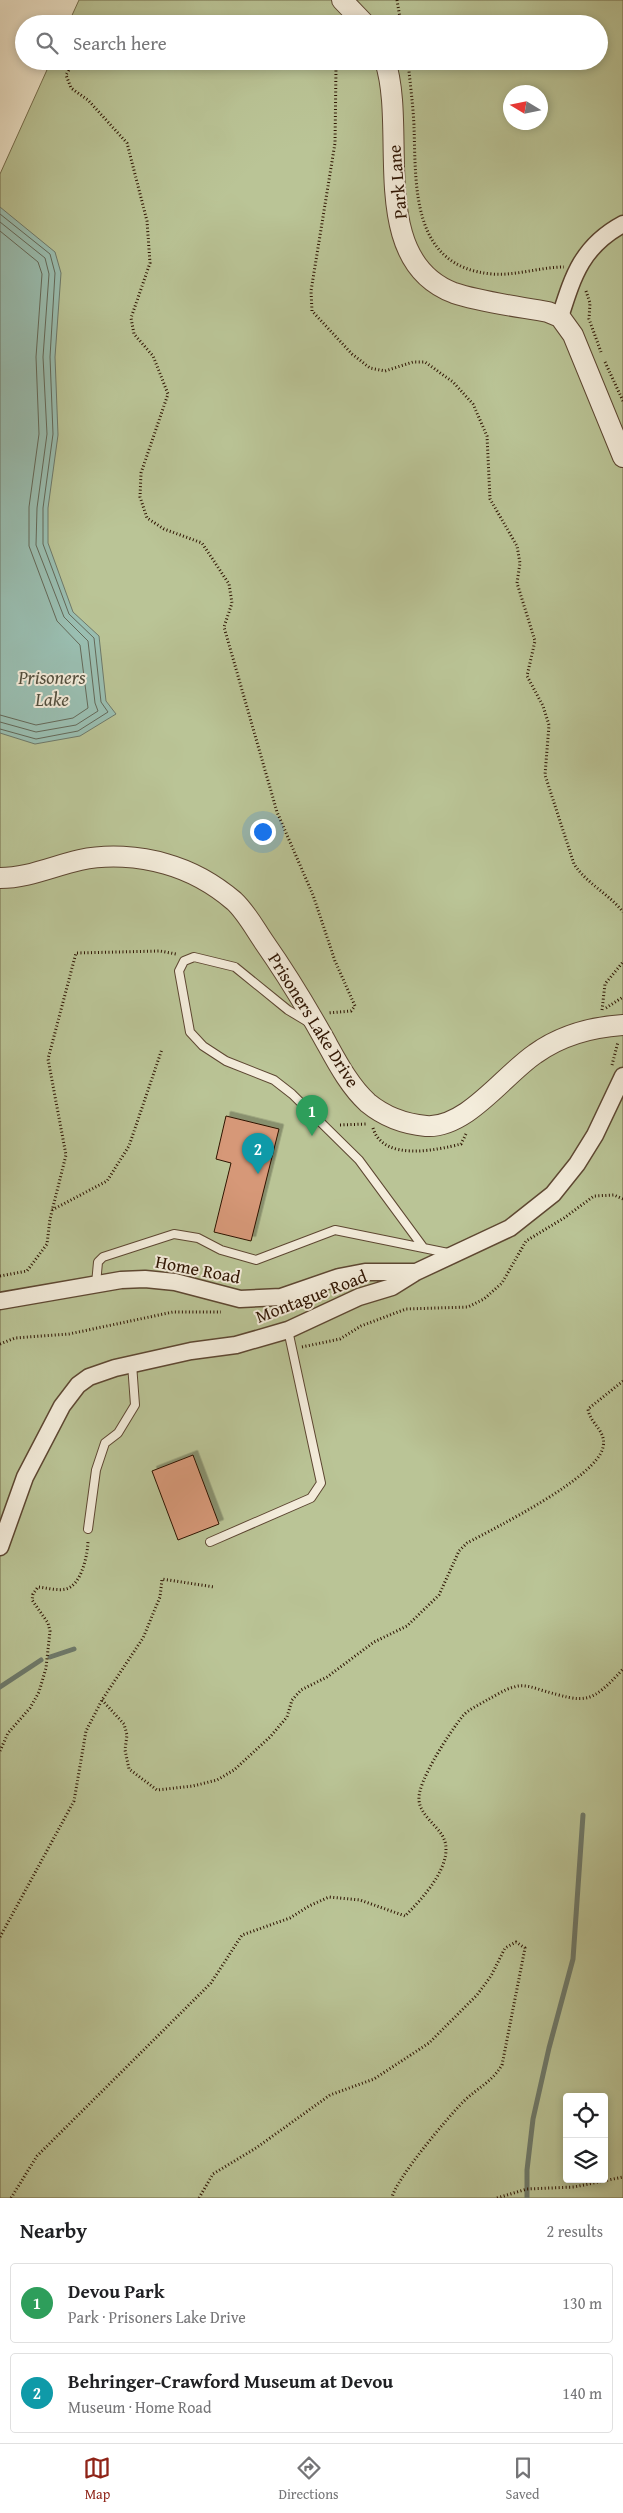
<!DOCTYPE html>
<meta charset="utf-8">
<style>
body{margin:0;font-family:"Gentium Book Plus",serif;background:#f2f2f2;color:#202124}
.controls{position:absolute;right:15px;bottom:15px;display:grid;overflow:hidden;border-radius:5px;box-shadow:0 2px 8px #0003}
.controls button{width:45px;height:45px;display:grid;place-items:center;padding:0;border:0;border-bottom:1px solid #e0e0e0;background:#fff;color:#202124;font:25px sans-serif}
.compass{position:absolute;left:503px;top:85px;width:45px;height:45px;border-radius:50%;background:#fff;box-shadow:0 2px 8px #0003;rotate:280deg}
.you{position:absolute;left:262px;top:831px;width:18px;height:18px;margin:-12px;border:4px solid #fff;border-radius:50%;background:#1a73e8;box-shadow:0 0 0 8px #1a73e833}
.badge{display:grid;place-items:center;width:32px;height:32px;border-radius:50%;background:#8f2418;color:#fff;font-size:16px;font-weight:700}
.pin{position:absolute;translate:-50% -41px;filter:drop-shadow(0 1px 2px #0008)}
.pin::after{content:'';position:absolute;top:26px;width:18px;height:15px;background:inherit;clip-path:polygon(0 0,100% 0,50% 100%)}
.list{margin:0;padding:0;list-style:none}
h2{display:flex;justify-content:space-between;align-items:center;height:65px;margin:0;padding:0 20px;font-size:21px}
h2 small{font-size:16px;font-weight:400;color:#757577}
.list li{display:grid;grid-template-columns:32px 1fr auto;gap:15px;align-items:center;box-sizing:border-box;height:80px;margin:0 10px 10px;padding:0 10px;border:1px solid #e0e0e0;border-radius:5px}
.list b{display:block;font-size:19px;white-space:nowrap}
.list p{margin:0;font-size:16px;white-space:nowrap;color:#757577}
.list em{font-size:16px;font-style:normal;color:#757577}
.icon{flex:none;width:28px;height:28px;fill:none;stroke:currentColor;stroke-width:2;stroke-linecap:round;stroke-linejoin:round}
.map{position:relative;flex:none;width:623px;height:2198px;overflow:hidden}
.search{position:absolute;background:#fff;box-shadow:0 2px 8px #0003;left:15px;right:15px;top:15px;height:55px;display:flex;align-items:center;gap:12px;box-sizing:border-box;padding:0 18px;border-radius:28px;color:#757577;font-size:19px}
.sheet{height:245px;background:#fff}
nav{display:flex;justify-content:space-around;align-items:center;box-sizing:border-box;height:70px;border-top:1px solid #e0e0e0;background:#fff;font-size:14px;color:#757577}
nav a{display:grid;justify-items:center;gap:2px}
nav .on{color:#8f2418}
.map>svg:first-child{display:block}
.green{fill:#bac496;stroke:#746c4b;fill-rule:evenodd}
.water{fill:#9abfb2;stroke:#6e7a6b}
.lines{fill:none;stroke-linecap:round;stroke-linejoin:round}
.shore{stroke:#646959;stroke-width:1}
.stream{stroke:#6e7a6b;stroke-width:5}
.building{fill:#d69878;stroke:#2d1300;filter:url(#shadow)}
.service-casing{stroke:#5d4732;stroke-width:10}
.minor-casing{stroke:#5d4732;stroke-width:19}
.tertiary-casing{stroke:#5d4732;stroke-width:22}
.path{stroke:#2d1300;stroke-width:3;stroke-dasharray:1 2.5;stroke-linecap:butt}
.service{stroke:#f4eddc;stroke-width:8}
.minor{stroke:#f4eddc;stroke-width:16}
.tertiary{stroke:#f4eddc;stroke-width:20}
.labels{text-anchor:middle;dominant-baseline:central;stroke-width:4;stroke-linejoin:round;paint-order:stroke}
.street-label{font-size:18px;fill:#2d1300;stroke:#f4eddc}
.water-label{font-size:19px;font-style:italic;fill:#534f3e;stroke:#f4eddc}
</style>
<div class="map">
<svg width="623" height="2198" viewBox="0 0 623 2198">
<defs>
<filter id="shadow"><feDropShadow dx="4.5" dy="-4.5" stdDeviation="0" flood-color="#0004"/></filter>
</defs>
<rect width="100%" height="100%" fill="#eee4c9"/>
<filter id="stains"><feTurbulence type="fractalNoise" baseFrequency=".004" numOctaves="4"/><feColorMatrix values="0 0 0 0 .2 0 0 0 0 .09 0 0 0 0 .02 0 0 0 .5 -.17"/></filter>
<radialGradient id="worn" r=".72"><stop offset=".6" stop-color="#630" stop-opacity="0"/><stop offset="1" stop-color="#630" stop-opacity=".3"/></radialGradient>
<path class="green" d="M79 0H623V2198H0V174L51 61H599V24H68ZM510 92H540V122H510ZM567 2097H604V2179H567Z"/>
<path class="water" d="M0 207 55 252 61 273 55 357 58 435 48 508V543L73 612 99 636 106 701 116 714 80 736 35 744 0 733Z"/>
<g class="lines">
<path class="shore" d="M0 214 50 254 55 273 50 357 53 434 43 508V544L69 614 94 638 101 702 108 712 78 731 36 739 0 729
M0 222 45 258 49 274 43 357 47 434 37 508 36 545 64 617 88 641 95 703 98 711 76 725 36 732 0 722
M0 231 38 262 42 274 36 357 39 434 29 507V546L57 621 80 645 88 708 73 718 36 725 0 715"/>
<path class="stream" d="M50 1657 74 1649
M0 1687 41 1660
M527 2198V2170L533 2119 549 2048 573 1959 583 1815"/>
</g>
<path class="building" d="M226 1116 279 1129 251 1241 214 1232 231 1163 216 1159Z
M193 1455 219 1524 178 1540 152 1471Z"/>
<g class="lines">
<defs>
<path id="service" d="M308 1022 288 1010 235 967 194 957 184 961 179 971 190 1032 203 1046 226 1061 274 1080 292 1094 359 1160 423 1247
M96 1284 98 1262 103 1257 174 1234 198 1238 221 1250 256 1260 335 1230 448 1253
M88 1529 96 1470 105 1443 118 1433 135 1405 132 1364
M210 1542 311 1498 321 1483 288 1330"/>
<path id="minor" d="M560 317C573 276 582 246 623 224
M0 1301 121 1280 145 1279 175 1282 240 1299 281 1297 339 1277 365 1272H416
M0 1547 25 1477 62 1406 78 1385 89 1377 115 1368 191 1351 236 1345 288 1330 359 1297 392 1287 416 1272 510 1228 553 1194 577 1164 595 1135 623 1076"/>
<path id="tertiary" d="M342 0 365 24
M385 61C408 130 366 260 454 293 480 302 521 307 548 312L560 317 573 335 623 457
M0 878C28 878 53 866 80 860 107 854 139 856 166 864 191 871 214 884 234 901 246 912 255 929 264 942 285 972 304 1003 322 1035 335 1058 348 1085 368 1103 385 1117 405 1124 426 1126 466 1129 504 1075 535 1054 560 1036 592 1027 623 1025"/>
</defs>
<use href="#service" class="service-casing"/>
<use href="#minor" class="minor-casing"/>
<use href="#tertiary" class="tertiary-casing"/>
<path class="path" d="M397 0 401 24
M74 61 66 75 71 88 88 100 127 143 147 221 150 263 131 318 134 334 153 356 168 394 141 473 140 497 147 518 164 529 202 543 229 584 232 603 224 627 277 812 313 895 335 961 355 1006 351 1011 328 1013
M131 61 135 63 150 61
M199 61 214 64 265 61
M332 61 336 68 335 143 311 291 312 311 352 354 370 368 385 371 413 362H425L453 382 473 404 487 436 490 499 517 546 520 563 517 583 535 641 527 676 543 706 549 725 545 775 574 864C587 884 609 894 623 912
M408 61C410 83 413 104 414 126 416 187 411 267 492 274 516 276 540 267 564 267
M586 291 590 303 589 319 601 352
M605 362 623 401
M606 1008 623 997
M602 1010 605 984 623 962
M612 1065 618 1042
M340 1125 367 1124
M373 1128C383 1162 437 1150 461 1144L466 1134
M52 1210 107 1181 129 1146 162 1049
M0 1276 27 1271 47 1244 50 1219 66 1155 48 1059 76 953 160 951 176 954
M259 1315 273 1317
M0 1344 15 1338 69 1334 173 1312H221
M302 1347 340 1339 361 1326 406 1309 468 1307 484 1299 502 1283 526 1241 564 1218 594 1196 614 1195 623 1199
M102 1700 124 1724 127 1735 125 1750 129 1769 157 1790 193 1786 217 1780 234 1770 270 1737 287 1717 292 1700 301 1690 327 1677 374 1642 407 1626 439 1595 459 1551 467 1543C495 1528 598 1477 603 1447 607 1431 590 1424 588 1409L623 1381
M0 1751 8 1733 30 1708 39 1692 46 1668 50 1631 48 1623 32 1600 33 1594 38 1587C47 1588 58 1591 66 1589 82 1585 88 1553 88 1540
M0 1937 74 1801 86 1731 102 1700 143 1638 160 1597 162 1579 214 1587
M11 2198 37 2156 211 1983 242 1935 290 1918 309 1906 329 1897 360 1900 405 1916C422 1899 458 1861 442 1835 435 1824 420 1814 419 1800 417 1782 450 1732 462 1717 467 1710 479 1705 487 1700 495 1696 505 1689 514 1687 523 1684 532 1687 541 1690 586 1703 590 1705 623 1669
M199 2198 213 2174 256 2148 330 2095 374 2079 429 2043 477 1995 491 1976 505 1948 516 1942 525 1948 502 2065C491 2083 477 2088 463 2102 448 2117 395 2180 392 2198
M497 2198 527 2189 574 2187 623 2177"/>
<use href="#service" class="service"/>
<use href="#minor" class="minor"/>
<use href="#tertiary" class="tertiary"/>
</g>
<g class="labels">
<g class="street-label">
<text transform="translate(397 182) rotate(-95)">Park Lane</text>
<text transform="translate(314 1020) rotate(58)">Prisoners Lake Drive</text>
<text transform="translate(198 1269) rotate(11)">Home Road</text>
<text transform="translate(311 1296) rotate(-21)">Montague Road</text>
</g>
<g class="water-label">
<text x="52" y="677">Prisoners<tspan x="52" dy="22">Lake</tspan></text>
</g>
</g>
<rect width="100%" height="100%" filter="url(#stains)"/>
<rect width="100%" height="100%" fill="url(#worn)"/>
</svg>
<div class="controls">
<button><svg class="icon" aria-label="locate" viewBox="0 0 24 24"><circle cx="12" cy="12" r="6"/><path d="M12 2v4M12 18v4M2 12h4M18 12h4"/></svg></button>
<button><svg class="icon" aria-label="layers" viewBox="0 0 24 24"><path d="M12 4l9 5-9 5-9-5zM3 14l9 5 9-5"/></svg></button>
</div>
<svg class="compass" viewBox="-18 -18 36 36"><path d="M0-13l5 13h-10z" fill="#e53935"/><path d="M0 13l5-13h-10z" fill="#757577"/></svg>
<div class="you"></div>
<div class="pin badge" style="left:312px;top:1136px;background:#2e9e5b">1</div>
<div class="pin badge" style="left:258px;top:1174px;background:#0f9aa8">2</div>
<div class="search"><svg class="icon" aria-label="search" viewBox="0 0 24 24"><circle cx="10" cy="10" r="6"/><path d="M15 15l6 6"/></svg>Search here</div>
</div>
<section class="sheet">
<h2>Nearby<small>2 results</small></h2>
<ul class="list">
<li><span class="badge" style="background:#2e9e5b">1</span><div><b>Devou Park</b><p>Park · Prisoners Lake Drive</p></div><em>130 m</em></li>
<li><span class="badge" style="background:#0f9aa8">2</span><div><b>Behringer-Crawford Museum at Devou</b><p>Museum · Home Road</p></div><em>140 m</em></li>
</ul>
</section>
<nav>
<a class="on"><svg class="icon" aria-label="map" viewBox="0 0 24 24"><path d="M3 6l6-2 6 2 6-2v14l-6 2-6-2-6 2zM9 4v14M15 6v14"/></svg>Map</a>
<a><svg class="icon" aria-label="directions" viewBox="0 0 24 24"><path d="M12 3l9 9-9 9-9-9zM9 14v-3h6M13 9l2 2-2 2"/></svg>Directions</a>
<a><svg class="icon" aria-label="saved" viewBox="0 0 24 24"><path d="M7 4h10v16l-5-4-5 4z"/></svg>Saved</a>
</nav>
